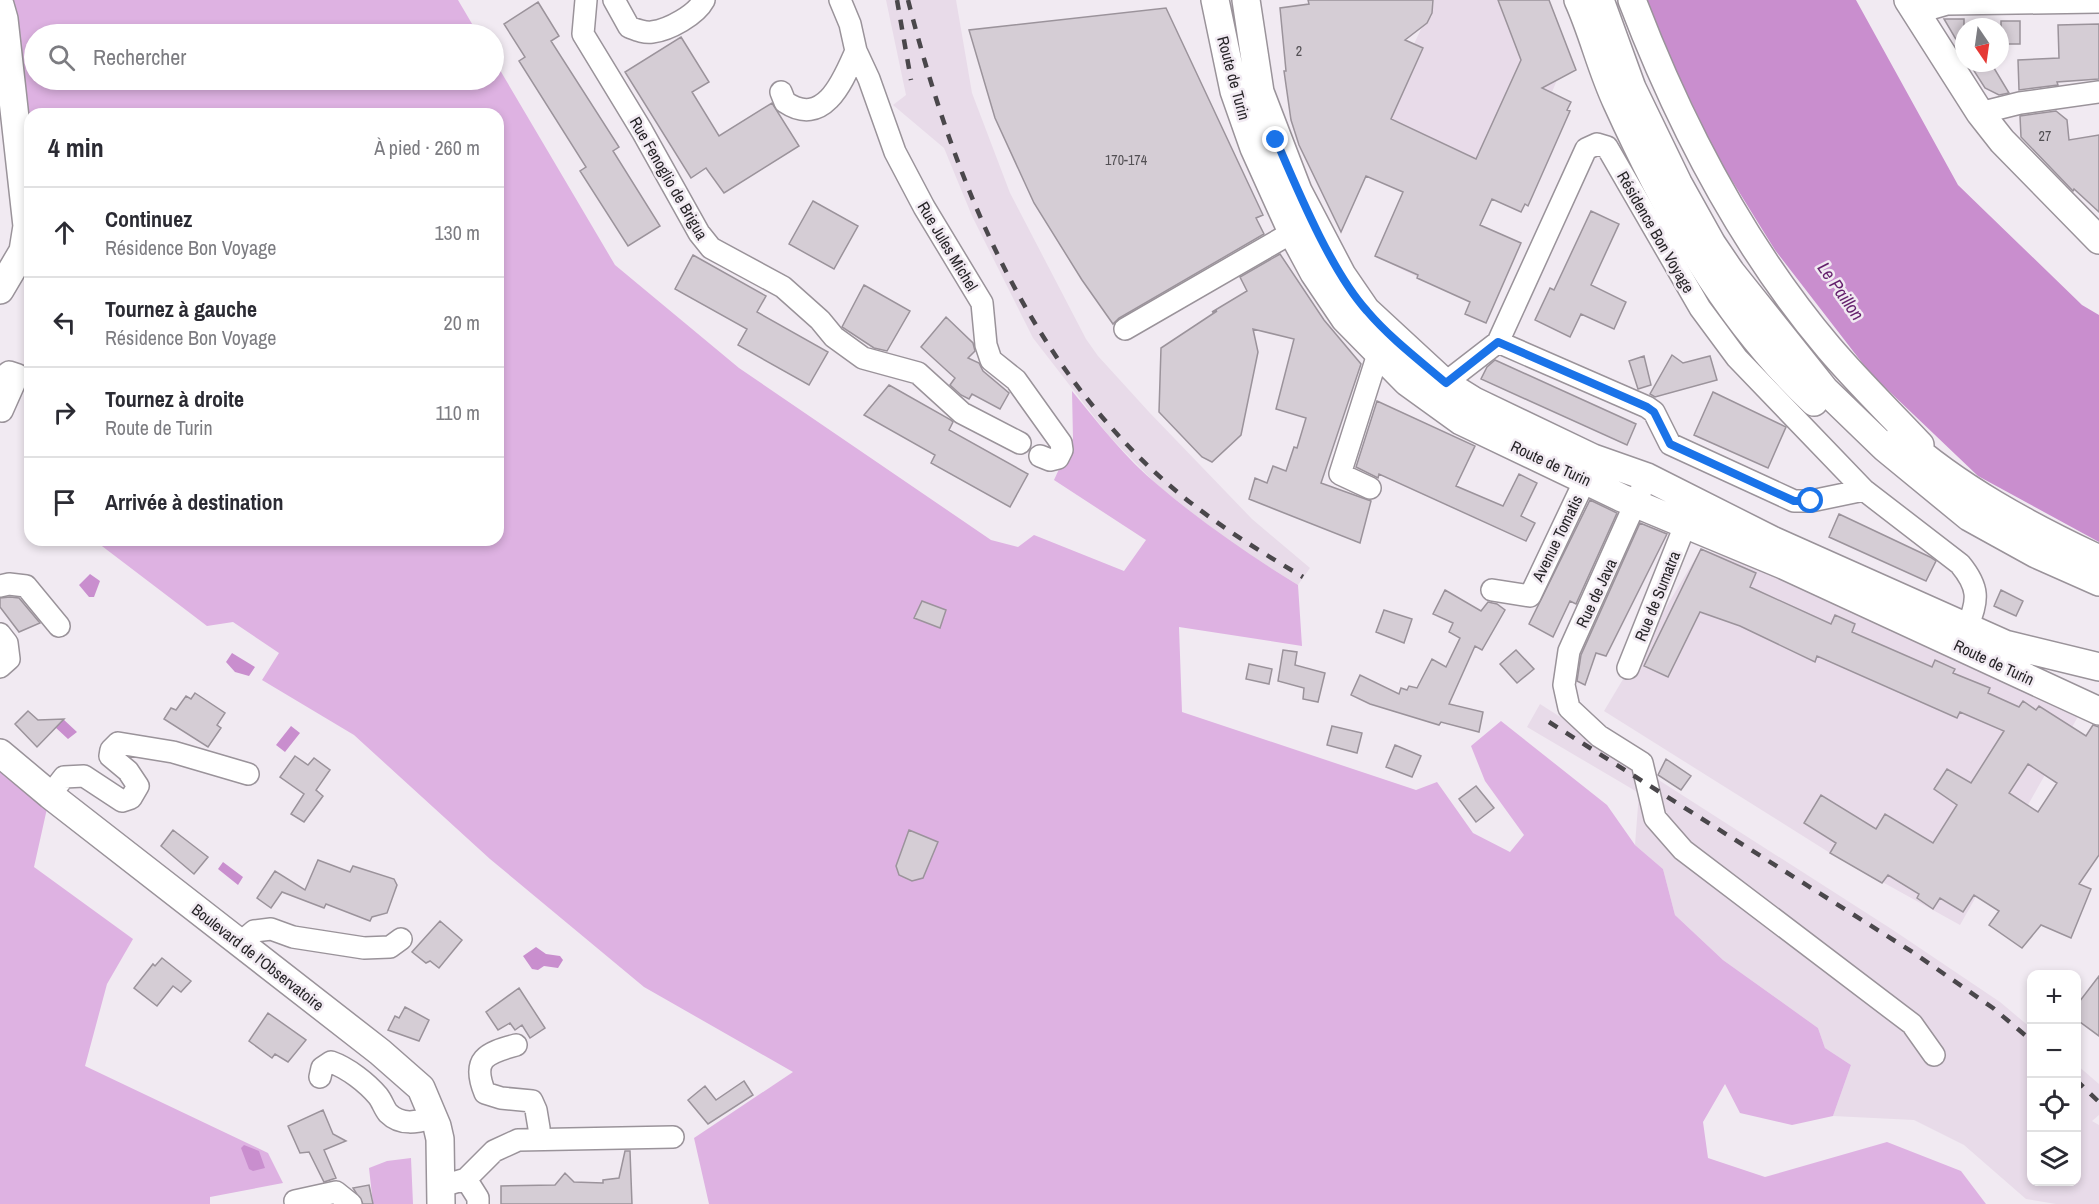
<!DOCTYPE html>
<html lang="fr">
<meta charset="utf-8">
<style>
body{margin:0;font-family:"Archivo Narrow",sans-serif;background:#f7f7f7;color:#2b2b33}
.controls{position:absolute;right:18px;bottom:18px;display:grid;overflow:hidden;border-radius:12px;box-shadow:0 3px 9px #0003}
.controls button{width:54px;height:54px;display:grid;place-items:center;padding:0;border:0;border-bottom:2px solid #e1e1e2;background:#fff;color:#2b2b33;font:30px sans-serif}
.compass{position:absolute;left:1955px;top:18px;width:54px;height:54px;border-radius:50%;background:#fff;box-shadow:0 3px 9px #0003;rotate:167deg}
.stop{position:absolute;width:18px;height:18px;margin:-14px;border:4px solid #1a73e8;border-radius:50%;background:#fff}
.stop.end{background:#1a73e8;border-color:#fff;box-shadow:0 2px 6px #0008}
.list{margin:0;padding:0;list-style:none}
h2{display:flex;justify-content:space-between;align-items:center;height:78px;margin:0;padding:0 24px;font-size:26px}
h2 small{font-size:20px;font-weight:400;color:#7c7c81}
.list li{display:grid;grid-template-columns:39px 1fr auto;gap:18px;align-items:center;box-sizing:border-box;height:90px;padding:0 24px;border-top:2px solid #e1e1e2}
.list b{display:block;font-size:22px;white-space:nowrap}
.list p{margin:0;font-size:20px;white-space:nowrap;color:#7c7c81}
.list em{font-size:20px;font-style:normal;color:#7c7c81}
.icon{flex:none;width:33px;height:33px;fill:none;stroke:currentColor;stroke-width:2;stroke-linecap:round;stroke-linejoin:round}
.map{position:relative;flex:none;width:2099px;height:1204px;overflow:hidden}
.search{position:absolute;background:#fff;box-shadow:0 3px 9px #0003;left:24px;top:24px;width:480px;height:66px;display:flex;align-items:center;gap:15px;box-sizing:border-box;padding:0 21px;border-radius:33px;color:#7c7c81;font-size:22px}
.panel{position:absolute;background:#fff;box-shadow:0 3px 9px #0003;left:24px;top:108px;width:480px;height:438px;border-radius:18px}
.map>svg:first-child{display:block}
.built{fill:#e8dbe9}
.green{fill:#deb2e2}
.water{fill:#c98ece}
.building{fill:#d5cdd5;stroke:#9b939b;stroke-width:1.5;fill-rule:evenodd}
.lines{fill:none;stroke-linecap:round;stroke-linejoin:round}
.minor-casing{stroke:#9a939a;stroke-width:24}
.major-casing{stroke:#9a939a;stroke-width:30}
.minor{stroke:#fff;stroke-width:21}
.major{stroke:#fff;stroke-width:27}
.rail{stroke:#4a474b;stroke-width:4.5;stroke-dasharray:10 10;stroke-linecap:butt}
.route{stroke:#1a73e8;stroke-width:8}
.labels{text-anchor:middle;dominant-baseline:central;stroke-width:5;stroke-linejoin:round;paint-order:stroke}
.number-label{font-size:14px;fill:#524f53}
.street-label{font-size:16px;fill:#272528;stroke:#f1eaf2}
.water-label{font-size:18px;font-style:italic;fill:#641f6c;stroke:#f1eaf2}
</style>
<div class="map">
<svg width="2099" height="1204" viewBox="0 0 2099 1204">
<rect width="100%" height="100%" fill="#f1eaf2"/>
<path class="built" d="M886 0H956L972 93 1010 193 1086 339 1098 356 1149 412 1252 519 1310 568 1298 585 1232 544 1157 485 1109 436 1033 338 972 216 944 148 893 105 906 95Z
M1434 0H1549L1576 70 1557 80 1552 92 1571 102 1568 110 1570 111 1528 206 1525 205 1521 212 1488 197 1485 204 1489 206 1448 292 1375 256 1420 200 1375 180 1398 123 1391 119 1423 48 1414 44 1421 29 1432 16Z
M1701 549 1761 568 2080 713 1960 925 1830 853 1604 711Z
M1540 704 1893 930 2000 1002 2031 1028 2032 1182H2076L2077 1065 2099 1084V1115L2092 1121 2099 1125V1204H2056L2026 1199 1964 1145 1914 1120 1833 1116 1851 1065 1825 1048 1818 1028 1723 960 1675 915 1663 869 1635 845 1639 793 1527 727Z"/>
<path class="green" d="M10 0H458L478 34H34V80H494V60L615 265 739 368 991 540 1018 547 1034 535 1124 571 1146 540 1054 480 1073 439 1072 391C1099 424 1126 459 1159 486 1203 523 1249 555 1298 585L1302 646 1179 627 1182 712 1416 790 1437 782 1473 833 1510 852 1524 835 1485 781 1471 746 1501 721 1607 805 1635 845 1663 869 1675 915 1723 960 1818 1028 1825 1048 1851 1065 1833 1116 1792 1125 1740 1113 1725 1084 1703 1122 1708 1158 1765 1177 1887 1142 1961 1171 1986 1204H709L694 1138 793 1072 644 987 490 859 354 735 262 680 279 653 233 622 207 626 94 540H498V114H30V138Z
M0 753 50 795 34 867 133 939 107 984 85 1066 268 1153 283 1183 210 1197V1204H0Z
M411 1158 413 1204H373L369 1168 387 1161Z"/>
<path class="water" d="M1646 0H1856L1958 185 2082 305 2099 315V542L1978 476 1870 373 1775 250 1718 158 1654 24Z
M90 574 100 581 94 597H89L79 585Z
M232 653 255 667 249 676 235 672 226 662Z
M63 719 77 732 68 739 55 727V724Z
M291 726 300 733 285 752 276 745Z
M223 862 243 877 238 885 218 869Z
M536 947 546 954 560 956 563 960 558 968 544 966 538 970 532 969 523 956Z
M244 1145 259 1151 265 1168 253 1171 249 1169 241 1148Z"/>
<path class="building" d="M1308 0H1433L1432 13 1427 23 1405 40 1423 48 1391 119 1476 159 1521 60 1498 0H1549L1576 70 1542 88 1571 102 1567 110 1570 111 1528 206 1525 204 1521 212 1492 199 1480 225 1521 243 1486 323 1465 314 1470 302 1417 278 1418 275 1375 256 1403 192 1366 176 1341 232 1299 145 1291 120 1284 71H1286L1280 8 1309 4Z
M538 2 559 36 551 41 619 147 613 151 660 226 628 246 580 171 586 167 519 61 525 57 504 24Z
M1166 8 1263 215 1256 218 1264 234 1119 318 1113 324 1082 280 1034 203 995 118 969 30Z
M1944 19H1964V53Z
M2001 21H2020V44H2001Z
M2099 24V79L2057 82 2058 85 2019 90 2018 60 2059 58 2058 25Z
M681 37 709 82 692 92 719 136 772 103 799 146 724 193 706 168 691 178 625 72Z
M1969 63H1991L2009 93 1999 95 1985 88Z
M2056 111 2067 120 2069 140 2099 135V212L2074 189 2073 191 2021 137 2020 116Z
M813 201 858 226 834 269 789 244Z
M1591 211 1619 224 1591 285 1626 302 1614 329 1581 314 1570 337 1535 320 1550 288 1554 290Z
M1280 254 1324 320 1361 364 1321 483 1371 501 1360 543 1249 499 1255 478 1267 483 1273 466 1286 471 1294 447 1297 448 1306 418 1276 409 1294 339 1253 329 1258 352 1241 435 1212 462 1202 457 1159 412 1161 348 1217 311 1212 312 1247 291 1240 277Z
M693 255 766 296 757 312 828 352 809 385 738 345 747 329 675 289Z
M864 285 910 311 887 351 874 348 842 327Z
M946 317 973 343 975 351 968 358 979 363 983 371 1009 393 1000 409 972 394 969 399 961 395 950 385 955 378 921 347Z
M1672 355 1683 363 1710 356 1717 380 1655 397 1650 394Z
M1644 356 1651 385 1638 389 1629 361Z
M1495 360 1636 424 1627 445 1481 379 1487 367Z
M889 385 951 420 953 422 949 430 1028 474 1010 507 931 463 935 455 864 415Z
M1713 392 1786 427 1768 468 1694 435Z
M1377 401 1475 446 1456 486 1503 506 1519 474 1537 483 1521 516 1535 523 1526 541 1379 474 1378 478 1356 467Z
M1590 500 1617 513 1576 604 1570 601 1553 637 1529 624Z
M1839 514 1930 557 1936 561 1926 581 1829 537Z
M1640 523 1667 534 1606 656 1596 653 1585 685 1577 681 1581 655Z
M1701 549 1756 573 1750 587 1831 624 1835 615 1855 624 1852 632 1932 667 1935 660 1955 669 1953 673 1990 688 1988 693 2019 707 2023 701 2036 710 2039 706 2086 736 2093 725 2099 727V855L2079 884 2091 889 2071 938 2041 925 2022 948 1989 925 1999 911 1974 895 1963 912 1940 898 1933 909 1917 898 1919 894 1888 875 1882 883 1830 853 1836 843 1804 823 1821 795 1876 829 1885 814 1933 843 1957 805 1934 789 1947 769 1971 783 2004 731 1960 712 1957 718 1817 656 1815 662 1740 626 1700 612 1668 677 1644 666ZM2028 764 2057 783 2038 812 2009 793Z
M1445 590 1481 611 1488 602 1497 604 1505 610 1482 650 1475 646 1449 704 1483 712 1479 732 1441 722 1439 725 1370 704 1351 695 1360 675 1399 694 1401 688 1407 690 1409 686 1417 688 1432 659 1446 667 1460 638 1449 632 1453 623 1433 614Z
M2001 590 2023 601 2016 616 1994 606Z
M10 597 19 598 40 623 19 632 0 607V598Z
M922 601 946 610 940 628 914 618Z
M1384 610 1412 619 1404 643 1376 632Z
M1283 650 1297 652 1295 665 1325 673 1318 702 1303 699 1304 688 1278 681Z
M1516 650 1534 669 1517 683 1500 664Z
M1249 664 1272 669 1269 684 1246 679Z
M195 693 225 713 217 725 221 728 208 747 164 719 171 708 176 710 186 696 191 699Z
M28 711 38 720 64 719 37 747 15 724Z
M1332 726 1362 733 1357 753 1327 745Z
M1395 745 1421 756 1412 777 1386 767Z
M295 756 308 765 314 758 330 770 316 790 323 796 304 822 291 814 304 794 280 777Z
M1666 759 1691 776 1681 790 1658 775Z
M1476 786 1494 808 1476 822 1459 799Z
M173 830 208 857 194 874 161 846Z
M909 830 938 842 923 878 912 881 899 875 896 866Z
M318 860 350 872 353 866 394 879 397 885 387 913 372 917 370 921 326 904 324 908 282 892 271 908 257 898 275 871 305 890Z
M440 921 462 940 439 968 430 961 426 963 412 952Z
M162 958 191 981 181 992 173 986 157 1006 134 988 153 964 155 966Z
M2099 976V1036L2076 1019V1006Z
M519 988 545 1028 530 1038 522 1025 515 1030 510 1023 498 1030 486 1012Z
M405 1007 429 1020 419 1041 388 1030 395 1016 399 1018Z
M268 1013 306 1040 288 1062 275 1054 272 1058 249 1041Z
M744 1081 753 1095 708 1124 688 1100 705 1086 716 1100Z
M323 1110 333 1134 346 1141 324 1150 336 1178 324 1182 309 1152 300 1153 288 1126Z
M625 1151H630L632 1204H501V1186L555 1185 565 1173 574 1182 603 1183V1180L619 1178Z
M369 1185 373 1204H363L353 1188Z"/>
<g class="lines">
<defs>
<path id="minor" d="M586 0 583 34 642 131 699 233 711 248 783 287 820 320 834 337 863 358 918 373 962 413 1020 443
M614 0 629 27C637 30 644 33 652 32 669 30 696 15 704 0
M840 0 850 24 856 51 869 79 895 152 924 207 982 303 986 345 991 360 1016 380 1061 443 1062 450 1058 458 1050 460 1040 456
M1916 13 1947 4 2099 2
M781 92 785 102C825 129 844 78 856 51
M1980 113 2020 103 2099 92
M1125 329 1305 225
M1498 342 1586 149 1597 144 1607 147 1700 308 1737 358 1864 490
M0 379 9 372 18 375 2 411
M1445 383 1498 342 1647 407 1654 412 1670 444 1794 501H1811L1864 490 1960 564C1979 587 1979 600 1967 627
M1647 477 1569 651 1564 685 1569 708 1599 736 1642 763 1655 818 1683 850 1912 1024 1934 1055
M1370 488 1340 474 1378 354
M0 586 9 584 26 586 59 626
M1492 590 1530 596 1586 478
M0 634 7 643 9 659 0 667
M1628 668 1686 523
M50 795 64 777 84 776 122 801 131 798 138 786 128 771 110 756 111 750 118 743 173 752 248 774
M240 943 254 931 271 929 293 937 364 948 390 947 401 939
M516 1045C486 1053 471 1059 485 1093L501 1098 532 1101 536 1110 539 1128
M320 1077 322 1068 331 1062C348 1068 367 1083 378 1096 382 1101 384 1108 388 1113 401 1126 417 1122 433 1118
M466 1179 478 1198V1204
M442 1186 466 1179 494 1151 518 1140 673 1137
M295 1201 336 1192 351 1204"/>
<path id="major" d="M1215 0 1234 91 1254 148 1292 232 1314 273 1345 319 1407 382 1461 421 1622 498 1783 565 2099 711
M1246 0 1260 92 1298 191 1342 275 1366 310 1445 383 1474 401 1593 458 1647 477 1772 540 2005 644 2099 667
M1578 0C1593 33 1601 69 1617 103 1666 211 1726 320 1814 402
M1600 0 1632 88 1678 183 1712 244 1731 272 1825 390 1885 448 1969 517 2036 554 2099 582
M1632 0C1680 126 1742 245 1829 348 1858 382 1890 413 1920 445
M1908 0 1980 113 2002 141 2099 240
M0 5 4 19 27 226 23 251 0 290
M1900 436C1958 488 2029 526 2099 559
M0 753 50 795 380 1052 421 1088 437 1126 440 1139 441 1204"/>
</defs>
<use href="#minor" class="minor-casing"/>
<use href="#major" class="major-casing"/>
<use href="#minor" class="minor"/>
<use href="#major" class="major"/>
<path class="rail" d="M897 0 911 80
M908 0C954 180 1025 359 1168 484 1209 520 1256 549 1303 577
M1549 722 1914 953 1993 1008 2032 1041
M2076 1080 2099 1102"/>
</g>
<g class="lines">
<path class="route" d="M1276 140C1298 191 1331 271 1367 311 1390 338 1419 360 1446 383L1498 342 1647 407 1654 412 1670 444 1794 501H1811"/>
</g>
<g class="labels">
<g class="number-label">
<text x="1299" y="51">2</text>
<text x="2045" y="136">27</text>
<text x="1126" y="160">170-174</text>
</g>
<g class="street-label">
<text transform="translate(1234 78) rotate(75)">Route de Turin</text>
<text transform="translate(669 178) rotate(60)">Rue Fenoglio de Brigua</text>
<text transform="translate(1656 232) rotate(60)">Résidence Bon Voyage</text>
<text transform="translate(948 246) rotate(59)">Rue Jules Michel</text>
<text transform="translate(1551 463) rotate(25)">Route de Turin</text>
<text transform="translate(1557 538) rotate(-64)">Avenue Tomatis</text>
<text transform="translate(1596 593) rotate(-65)">Rue de Java</text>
<text transform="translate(1657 596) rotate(-68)">Rue de Sumatra</text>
<text transform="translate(1994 662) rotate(25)">Route de Turin</text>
<text transform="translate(258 957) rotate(38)">Boulevard de l'Observatoire</text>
</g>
<g class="water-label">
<text transform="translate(1841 291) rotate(55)">Le Paillon</text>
</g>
</g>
</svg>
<div class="controls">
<button>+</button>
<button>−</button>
<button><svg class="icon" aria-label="locate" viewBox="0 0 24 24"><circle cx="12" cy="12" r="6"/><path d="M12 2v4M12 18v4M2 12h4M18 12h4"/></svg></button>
<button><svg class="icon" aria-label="layers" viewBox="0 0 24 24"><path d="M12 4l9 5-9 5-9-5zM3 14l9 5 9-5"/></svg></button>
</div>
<svg class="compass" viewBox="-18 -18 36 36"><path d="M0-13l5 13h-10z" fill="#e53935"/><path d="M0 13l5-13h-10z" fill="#7c7c81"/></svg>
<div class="stop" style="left:1811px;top:501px"></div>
<div class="stop end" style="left:1276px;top:140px"></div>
<div class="search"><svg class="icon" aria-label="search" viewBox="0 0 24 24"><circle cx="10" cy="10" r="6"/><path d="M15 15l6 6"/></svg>Rechercher</div>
<section class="panel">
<h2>4 min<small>À pied · 260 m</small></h2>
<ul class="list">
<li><svg class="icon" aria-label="ahead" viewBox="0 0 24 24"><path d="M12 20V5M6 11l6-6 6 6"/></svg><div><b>Continuez</b><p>Résidence Bon Voyage</p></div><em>130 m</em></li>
<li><svg class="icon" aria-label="left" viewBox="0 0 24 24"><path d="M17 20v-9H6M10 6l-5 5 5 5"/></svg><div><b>Tournez à gauche</b><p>Résidence Bon Voyage</p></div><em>20 m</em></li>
<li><svg class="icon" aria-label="right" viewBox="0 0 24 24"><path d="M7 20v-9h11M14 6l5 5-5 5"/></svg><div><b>Tournez à droite</b><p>Route de Turin</p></div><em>110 m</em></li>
<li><svg class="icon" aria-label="arrive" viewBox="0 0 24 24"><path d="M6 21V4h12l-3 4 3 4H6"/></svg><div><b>Arrivée à destination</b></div></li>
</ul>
</section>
</div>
